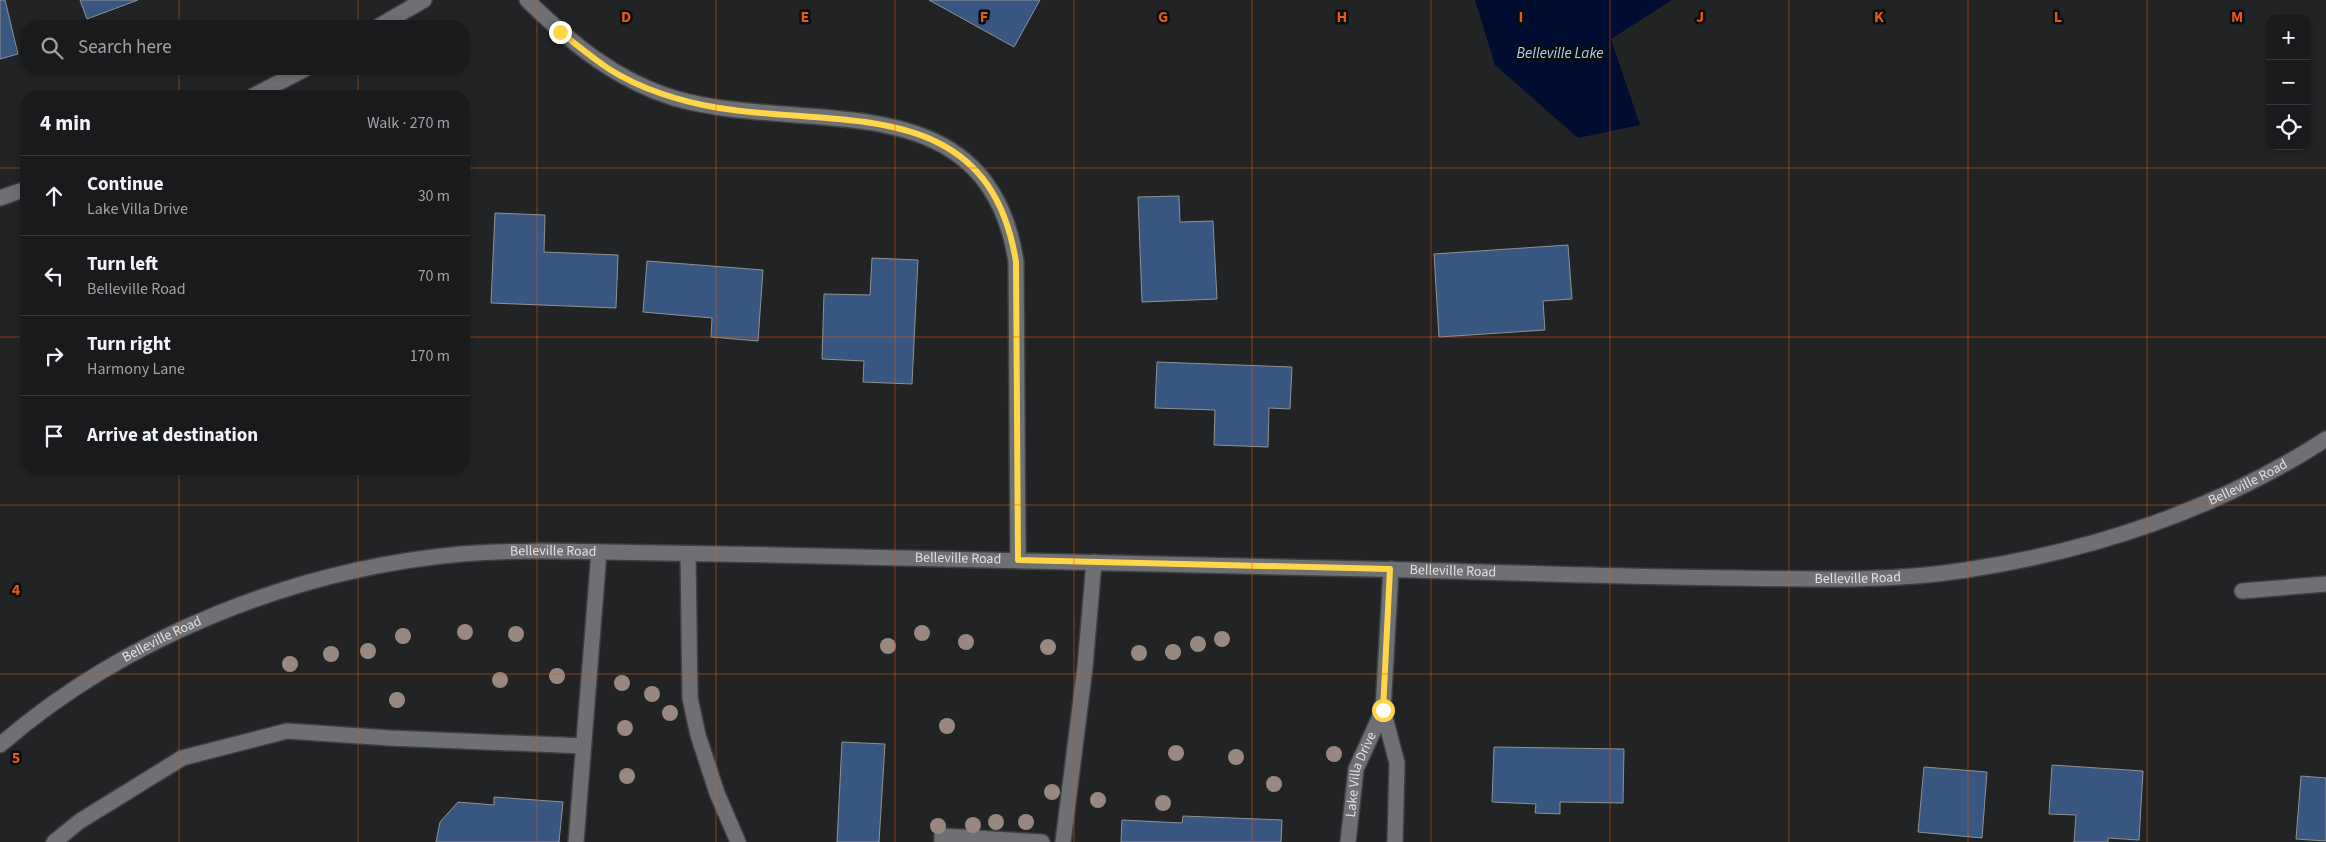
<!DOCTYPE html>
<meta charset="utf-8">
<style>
body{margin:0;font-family:"Source Sans 3",sans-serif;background:#222325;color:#f1f3f6}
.controls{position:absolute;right:15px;top:15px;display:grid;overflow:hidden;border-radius:10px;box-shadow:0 2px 8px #0003}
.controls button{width:45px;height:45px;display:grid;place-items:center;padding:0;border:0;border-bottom:1px solid #37383b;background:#191a1c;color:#f1f3f6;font:25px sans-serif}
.stop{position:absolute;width:15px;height:15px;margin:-11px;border:4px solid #ffd54a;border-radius:50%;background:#fff}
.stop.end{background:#ffd54a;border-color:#fff;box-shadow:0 1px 5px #0008}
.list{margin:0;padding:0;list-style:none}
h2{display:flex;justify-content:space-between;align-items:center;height:65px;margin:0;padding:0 20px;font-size:21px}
h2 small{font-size:16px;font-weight:400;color:#9fa1a3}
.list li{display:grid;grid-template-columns:32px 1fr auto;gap:15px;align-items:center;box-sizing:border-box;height:80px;padding:0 20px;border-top:1px solid #37383b}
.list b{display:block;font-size:19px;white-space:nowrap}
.list p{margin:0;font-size:16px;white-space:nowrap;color:#9fa1a3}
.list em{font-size:16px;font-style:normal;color:#9fa1a3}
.icon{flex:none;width:28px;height:28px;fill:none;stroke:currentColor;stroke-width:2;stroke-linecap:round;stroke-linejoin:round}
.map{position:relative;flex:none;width:2326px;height:842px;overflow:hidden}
.search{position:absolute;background:#191a1c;box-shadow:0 2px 8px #0003;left:20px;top:20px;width:450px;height:55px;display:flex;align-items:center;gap:12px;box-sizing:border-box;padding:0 18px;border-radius:20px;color:#9fa1a3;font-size:19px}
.panel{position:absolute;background:#191a1c;box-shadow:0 2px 8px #0003;left:20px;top:90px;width:450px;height:385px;border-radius:20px}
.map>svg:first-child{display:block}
.water{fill:#000d30}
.building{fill:#385780;stroke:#8f9194}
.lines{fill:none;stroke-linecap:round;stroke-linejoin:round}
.lane-casing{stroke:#3e3f41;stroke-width:18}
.street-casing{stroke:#3e3f41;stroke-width:18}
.secondary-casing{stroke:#3e3f41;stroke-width:18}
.lane{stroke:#6e7073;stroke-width:15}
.street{stroke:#6e7073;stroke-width:15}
.secondary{stroke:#6e7073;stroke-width:15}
.tree{fill:#998880}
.route{stroke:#ffd54a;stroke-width:6}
.grid{fill:none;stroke:#e8590c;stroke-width:1;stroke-opacity:0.55}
.labels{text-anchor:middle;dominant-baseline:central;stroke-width:5;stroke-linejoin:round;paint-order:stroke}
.street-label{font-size:14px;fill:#dfe0e2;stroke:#0b0c0d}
.water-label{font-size:15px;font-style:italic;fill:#b1cff7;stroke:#0b0c0d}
.grid-label{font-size:16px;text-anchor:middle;font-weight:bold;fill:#e8590c;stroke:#0b0c0d;stroke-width:5;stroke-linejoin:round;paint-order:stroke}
</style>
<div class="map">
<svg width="2326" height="842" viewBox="0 0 2326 842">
<rect width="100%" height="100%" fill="#212325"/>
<path class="water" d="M1475 0H1672L1611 39 1640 125 1578 138 1495 65Z"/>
<path class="building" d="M0 0H5L18 54 0 59Z
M80 0H138L87 19Z
M929 0H1040L1014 47Z
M1179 196 1180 222 1213 221 1217 299 1142 302 1138 197Z
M495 213 545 215 544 252 618 255 616 308 491 303Z
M1568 245 1572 299 1543 301 1545 330 1439 337 1434 254Z
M872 258 918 260 912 384 863 382 864 361 822 359 824 294 870 295Z
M647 261 763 270 758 341 711 337 712 318 643 312Z
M1157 362 1292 367 1290 409 1269 408 1268 447 1214 445 1215 410 1155 408Z
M842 742 885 744 879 842H837Z
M1494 747 1624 749 1623 803 1560 802V814L1535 813 1536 804 1492 802Z
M2052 765 2143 771 2139 840 2108 838V842H2074L2076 815 2049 814Z
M1924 767 1987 772 1982 838 1918 832Z
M2301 776 2326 778V841L2296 839Z
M494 797 563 802 559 842H436L440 822 458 802 494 805Z
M1183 816 1282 820 1281 842H1121L1122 820 1182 823Z"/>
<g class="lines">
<defs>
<path id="lane" d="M688 554 690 698 698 735 717 793 738 842
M54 842 80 821 182 758 287 731 390 738 584 746
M576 842 599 552
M942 842V836L1042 842
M1063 842 1085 667 1094 562"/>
<g id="street">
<path d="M527 0C570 42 615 80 674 98 804 136 986 77 1016 261L1018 560"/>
<path d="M379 26 424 0"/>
<path d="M253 96 305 69"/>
<path d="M0 198 26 189"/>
<path d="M1391 569 1383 710 1397 763 1395 842"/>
<path d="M2242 591 2326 584"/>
<path id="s1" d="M1348 842 1356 769 1383 710"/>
</g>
<g id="secondary">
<path id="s2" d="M0 745C126 636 296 569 461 554 509 550 557 551 605 552 661 553 718 554 774 555 987 559 1200 563 1412 570 1521 573 1629 577 1738 578 1814 579 1891 582 1966 570 2092 551 2219 509 2326 439"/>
</g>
</defs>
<use href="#lane" class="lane-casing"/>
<use href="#street" class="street-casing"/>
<use href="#secondary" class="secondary-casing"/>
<use href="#lane" class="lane"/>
<use href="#street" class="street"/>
<use href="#secondary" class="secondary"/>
</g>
<g class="tree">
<circle cx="465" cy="632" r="8"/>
<circle cx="922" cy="633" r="8"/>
<circle cx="516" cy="634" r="8"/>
<circle cx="403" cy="636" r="8"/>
<circle cx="1222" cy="639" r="8"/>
<circle cx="966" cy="642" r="8"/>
<circle cx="1198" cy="644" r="8"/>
<circle cx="888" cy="646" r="8"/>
<circle cx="1048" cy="647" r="8"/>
<circle cx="368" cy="651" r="8"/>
<circle cx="1173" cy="652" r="8"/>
<circle cx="1139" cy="653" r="8"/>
<circle cx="331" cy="654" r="8"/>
<circle cx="290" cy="664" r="8"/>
<circle cx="557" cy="676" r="8"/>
<circle cx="500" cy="680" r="8"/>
<circle cx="622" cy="683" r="8"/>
<circle cx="652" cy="694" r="8"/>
<circle cx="397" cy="700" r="8"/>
<circle cx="670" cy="713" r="8"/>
<circle cx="947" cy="726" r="8"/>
<circle cx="625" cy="728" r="8"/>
<circle cx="1176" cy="753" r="8"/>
<circle cx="1334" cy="754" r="8"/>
<circle cx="1236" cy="757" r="8"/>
<circle cx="627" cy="776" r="8"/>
<circle cx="1274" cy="784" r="8"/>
<circle cx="1052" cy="792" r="8"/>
<circle cx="1098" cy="800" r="8"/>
<circle cx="1163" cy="803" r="8"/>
<circle cx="996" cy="822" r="8"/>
<circle cx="1026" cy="822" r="8"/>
<circle cx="973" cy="825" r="8"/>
<circle cx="938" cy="826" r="8"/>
</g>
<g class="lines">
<path class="route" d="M560 32C576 44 592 58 609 69 640 89 682 102 719 108 843 128 989 95 1016 262L1018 560 1390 569 1383 710"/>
</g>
<path class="grid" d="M179 0V26M358 0V26M537 0V842M716 0V842M895 0V842M1074 0V842M1252 0V842M1431 0V842M1610 0V842M1789 0V842M1968 0V842M2147 0V842M179 69V96M358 69V96M0 168H26M464 168H2326M0 337H26M464 337H2326M179 469V842M358 469V842M0 505H2326M0 674H2326"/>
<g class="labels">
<g class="street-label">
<text stroke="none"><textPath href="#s2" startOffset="2309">Belleville Road</textPath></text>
<text stroke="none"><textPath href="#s2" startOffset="599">Belleville Road</textPath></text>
<text stroke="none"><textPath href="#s2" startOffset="1004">Belleville Road</textPath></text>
<text stroke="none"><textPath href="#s2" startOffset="1499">Belleville Road</textPath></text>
<text stroke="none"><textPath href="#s2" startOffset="1904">Belleville Road</textPath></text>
<text stroke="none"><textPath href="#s2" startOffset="194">Belleville Road</textPath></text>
<text stroke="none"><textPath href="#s1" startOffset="69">Lake Villa Drive</textPath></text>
</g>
<g class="water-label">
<text x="1560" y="53">Belleville Lake</text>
</g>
</g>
<g class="grid-label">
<text x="626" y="22">D</text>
<text x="805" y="22">E</text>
<text x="984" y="22">F</text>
<text x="1163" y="22">G</text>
<text x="1342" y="22">H</text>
<text x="1521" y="22">I</text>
<text x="1700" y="22">J</text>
<text x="1879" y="22">K</text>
<text x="2058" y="22">L</text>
<text x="2237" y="22">M</text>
<text x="16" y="595">4</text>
<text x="16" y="763">5</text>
</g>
</svg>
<div class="controls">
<button>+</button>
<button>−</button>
<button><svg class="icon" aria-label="locate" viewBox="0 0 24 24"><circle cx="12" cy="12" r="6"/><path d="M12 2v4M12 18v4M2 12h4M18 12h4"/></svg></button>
</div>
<div class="stop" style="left:1383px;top:710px"></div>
<div class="stop end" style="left:560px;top:32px"></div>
<div class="search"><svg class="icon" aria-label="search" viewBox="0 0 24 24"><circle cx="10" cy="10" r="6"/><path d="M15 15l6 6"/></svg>Search here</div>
<section class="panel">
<h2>4 min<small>Walk · 270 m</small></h2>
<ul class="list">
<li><svg class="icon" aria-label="ahead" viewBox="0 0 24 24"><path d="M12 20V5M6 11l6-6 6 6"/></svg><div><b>Continue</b><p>Lake Villa Drive</p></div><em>30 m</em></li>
<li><svg class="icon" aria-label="left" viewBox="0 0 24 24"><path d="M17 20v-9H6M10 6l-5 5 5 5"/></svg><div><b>Turn left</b><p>Belleville Road</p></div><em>70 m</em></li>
<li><svg class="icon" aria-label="right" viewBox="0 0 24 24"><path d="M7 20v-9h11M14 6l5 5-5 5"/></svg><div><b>Turn right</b><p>Harmony Lane</p></div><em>170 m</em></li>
<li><svg class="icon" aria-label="arrive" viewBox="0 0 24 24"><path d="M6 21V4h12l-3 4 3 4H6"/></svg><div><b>Arrive at destination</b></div></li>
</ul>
</section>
</div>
